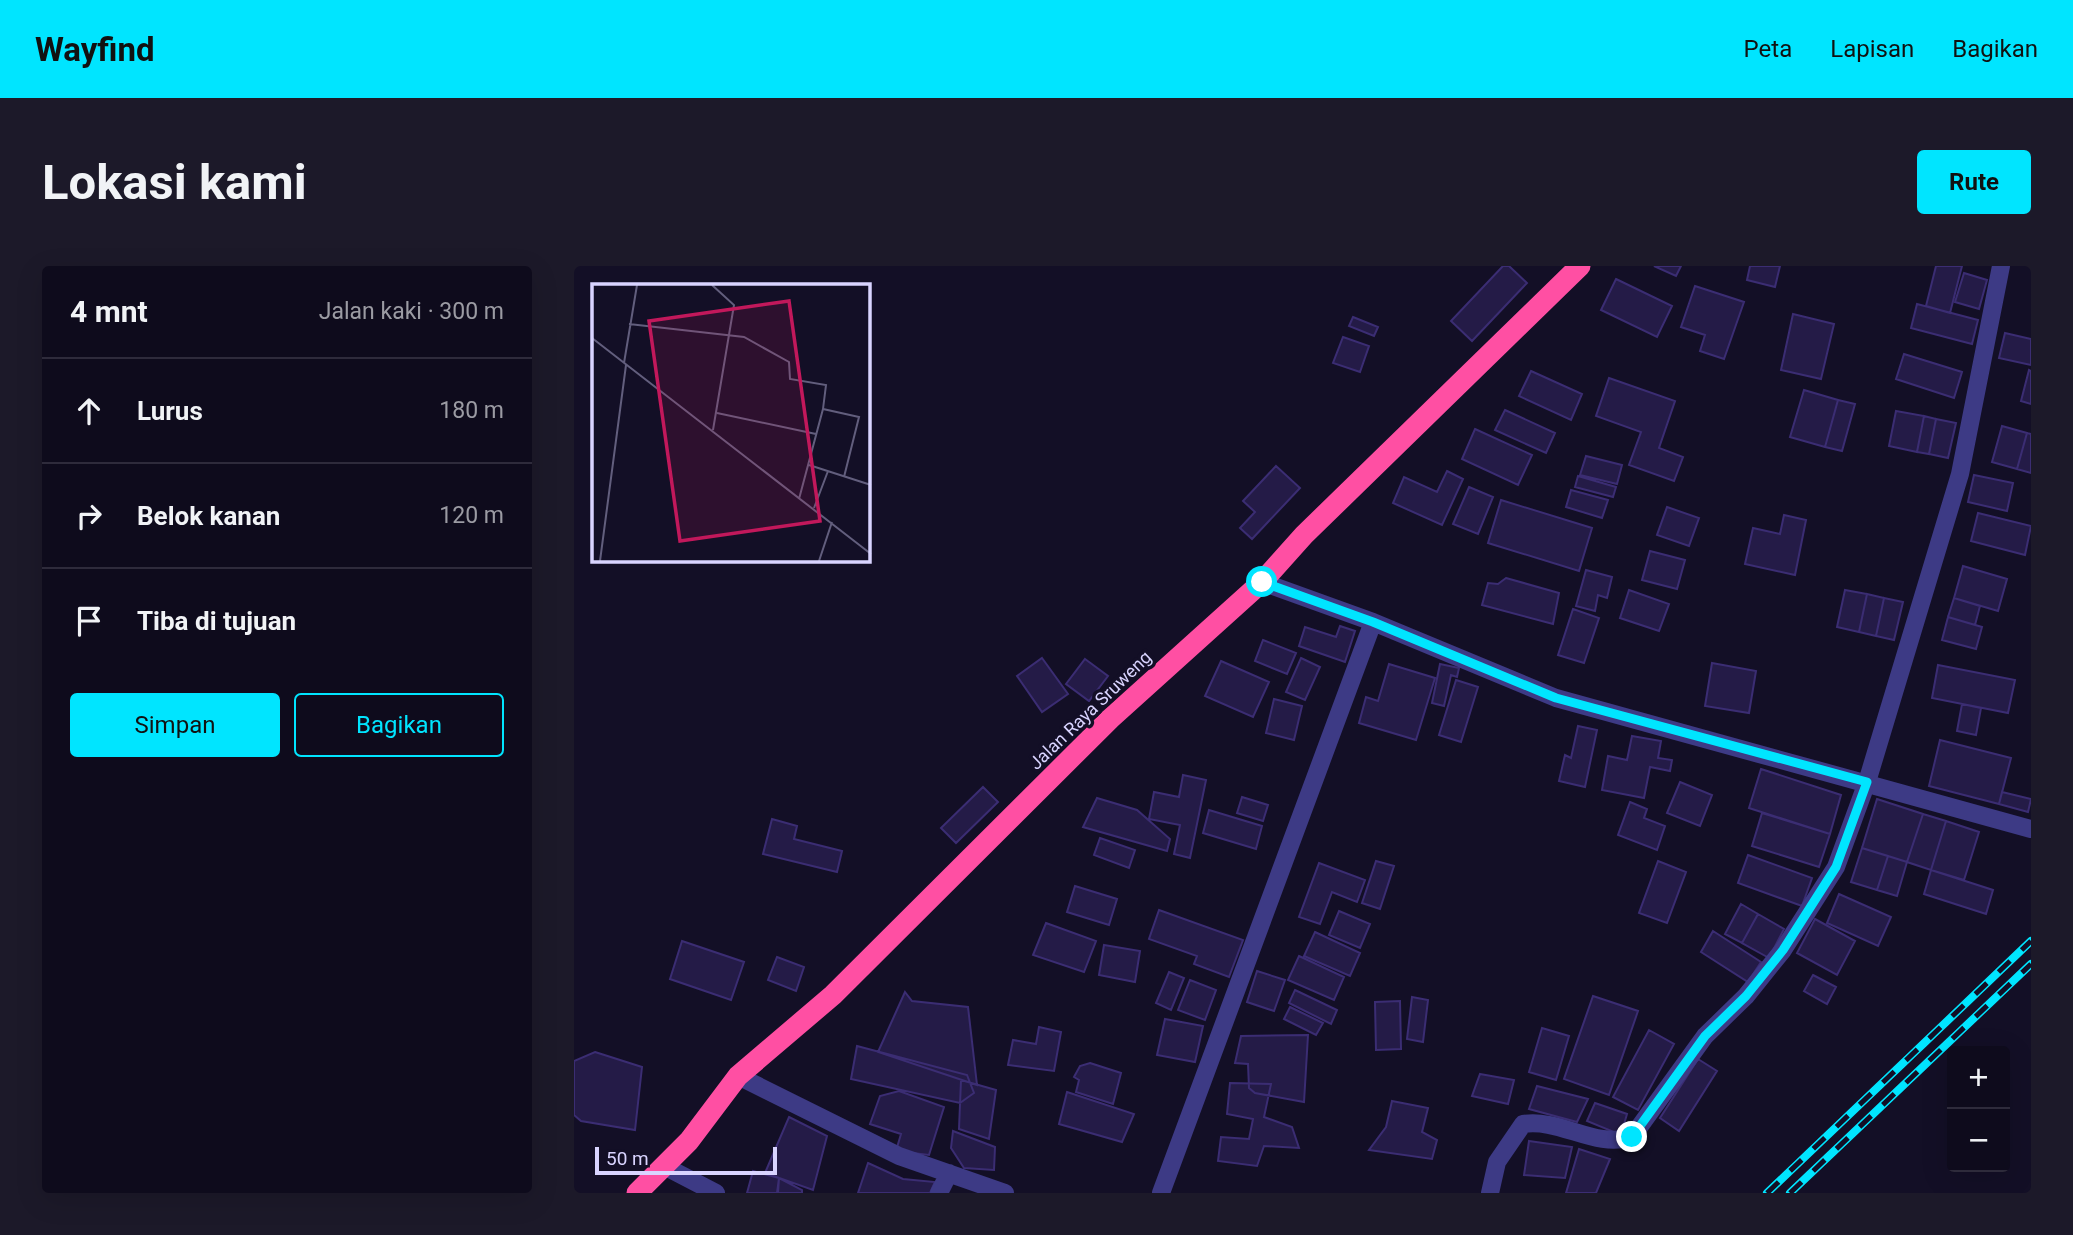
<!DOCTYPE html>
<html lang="id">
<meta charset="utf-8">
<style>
body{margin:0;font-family:Roboto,sans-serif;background:#1c1929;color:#f1f3f6}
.controls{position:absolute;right:21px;bottom:21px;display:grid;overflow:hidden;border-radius:7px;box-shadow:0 7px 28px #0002}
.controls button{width:63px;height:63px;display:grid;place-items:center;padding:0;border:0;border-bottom:2px solid #2e2b3b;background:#0e0b1c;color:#f1f3f6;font:35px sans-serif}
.scale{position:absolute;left:21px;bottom:18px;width:182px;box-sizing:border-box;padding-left:7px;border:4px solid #d9d4ff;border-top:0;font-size:19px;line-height:24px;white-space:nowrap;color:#d9d4ff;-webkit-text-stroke:5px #130f26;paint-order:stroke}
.stop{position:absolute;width:21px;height:21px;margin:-16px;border:5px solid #00e5ff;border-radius:50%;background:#fff}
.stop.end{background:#00e5ff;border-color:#fff;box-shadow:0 2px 7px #0008}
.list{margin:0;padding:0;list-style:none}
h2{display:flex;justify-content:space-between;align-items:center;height:91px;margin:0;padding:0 28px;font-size:30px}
h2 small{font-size:23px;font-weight:400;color:#9b9ba3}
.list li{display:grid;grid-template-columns:46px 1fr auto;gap:21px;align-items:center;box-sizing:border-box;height:105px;padding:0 28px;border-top:2px solid #2e2b3b}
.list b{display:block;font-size:26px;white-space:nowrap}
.list em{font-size:23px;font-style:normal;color:#9b9ba3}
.actions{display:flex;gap:14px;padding:21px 28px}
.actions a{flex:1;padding:16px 0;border:2px solid #00e5ff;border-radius:7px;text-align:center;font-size:24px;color:#00e5ff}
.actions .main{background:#00e5ff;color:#111}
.icon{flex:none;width:38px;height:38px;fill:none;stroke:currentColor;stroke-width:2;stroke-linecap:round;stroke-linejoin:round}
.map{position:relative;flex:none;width:1457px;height:927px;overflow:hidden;border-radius:7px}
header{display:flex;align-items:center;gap:42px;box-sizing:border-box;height:98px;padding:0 35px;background:#00e5ff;color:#111}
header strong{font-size:33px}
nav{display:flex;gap:38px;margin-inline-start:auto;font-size:24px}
.intro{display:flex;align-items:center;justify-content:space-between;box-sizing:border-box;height:168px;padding:0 42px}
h1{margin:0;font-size:49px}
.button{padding:18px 32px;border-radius:7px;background:#00e5ff;color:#111;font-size:24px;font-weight:700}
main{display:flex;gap:42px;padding:0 42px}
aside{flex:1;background:#0e0b1c;border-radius:7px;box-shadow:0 7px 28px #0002}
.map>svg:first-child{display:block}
.building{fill:#241b47;stroke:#3b2d73;stroke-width:2}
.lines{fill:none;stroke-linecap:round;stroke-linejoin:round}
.minor{stroke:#3d3a85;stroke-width:18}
.highway{stroke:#ff4fa3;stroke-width:21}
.rail-casing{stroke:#00e5ff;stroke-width:8}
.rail{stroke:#130f26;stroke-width:5;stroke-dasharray:16;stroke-linecap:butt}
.route{stroke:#00e5ff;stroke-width:9}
.labels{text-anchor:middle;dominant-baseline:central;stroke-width:7;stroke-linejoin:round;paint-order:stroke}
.street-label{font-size:18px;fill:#d9d4ff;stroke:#130f26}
.inset-road{fill:none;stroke:#625e7d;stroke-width:2}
.view{fill:#c2185b;fill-opacity:0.15;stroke:#c2185b;stroke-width:3.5}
.inset-edge{fill:none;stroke:#d9d4ff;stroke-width:3.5}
</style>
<header>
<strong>Wayfind</strong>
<nav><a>Peta</a><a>Lapisan</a><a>Bagikan</a></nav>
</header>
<div class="intro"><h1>Lokasi kami</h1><a class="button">Rute</a></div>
<main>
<aside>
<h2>4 mnt<small>Jalan kaki · 300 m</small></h2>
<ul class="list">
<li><svg class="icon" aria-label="ahead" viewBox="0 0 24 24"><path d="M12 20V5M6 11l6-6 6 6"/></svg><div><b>Lurus</b></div><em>180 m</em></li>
<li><svg class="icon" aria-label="right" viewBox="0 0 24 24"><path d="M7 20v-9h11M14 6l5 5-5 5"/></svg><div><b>Belok kanan</b></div><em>120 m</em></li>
<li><svg class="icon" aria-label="arrive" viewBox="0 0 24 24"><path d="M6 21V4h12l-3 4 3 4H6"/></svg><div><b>Tiba di tujuan</b></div></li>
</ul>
<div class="actions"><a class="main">Simpan</a><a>Bagikan</a></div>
</aside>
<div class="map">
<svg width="1457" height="927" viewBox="0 0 1457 927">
<rect width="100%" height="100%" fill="#130f26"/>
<path class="building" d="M929 0H935L953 17 898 75 877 55Z
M1080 0H1107L1102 10Z
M1176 0H1206L1201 21 1173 14Z
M1362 0H1388L1376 47 1352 40Z
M1390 7 1413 14 1405 43 1381 36Z
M1042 13 1098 40 1083 71 1027 44Z
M1121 20 1170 36 1150 93 1126 85 1131 69 1107 61Z
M1343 38 1404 54 1398 78 1337 62Z
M1219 48 1260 58 1247 113 1207 104Z
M779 51 804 61 800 70 775 60Z
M1431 67 1457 73V99L1425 92Z
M769 71 795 80 786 106 759 97Z
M1330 88 1388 106 1380 132 1322 113Z
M1455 104 1457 105V138L1447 135Z
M957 105 1008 128 997 154 945 130Z
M1035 112 1101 135 1085 182 1109 191 1100 215 1055 199 1067 166 1022 150Z
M1230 124 1264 134 1251 181 1216 171Z
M1264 134 1281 138 1268 185 1251 181Z
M931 144 981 167 972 187 921 164Z
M1322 145 1350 150 1343 186 1315 180Z
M1350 150 1362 153 1355 188 1343 186Z
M1362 153 1382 157 1374 192 1355 188Z
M1428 160 1453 167 1443 203 1418 196Z
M901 163 958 189 944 219 888 193Z
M1453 167 1457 168V207L1443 203Z
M1012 190 1048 199 1043 218 1006 209Z
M702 200 726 222 678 273 666 262 681 246 669 235Z
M873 205 889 213 868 259 819 237 830 211 863 226Z
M1400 209 1439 217 1433 245 1394 236Z
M1004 210 1042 221 1039 231 1001 221Z
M895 221 919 231 904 268 879 258Z
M997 224 1034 234 1028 252 992 241Z
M927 234 1018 262 1005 305 914 277Z
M1093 241 1125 252 1115 280 1083 269Z
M1404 247 1457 260 1451 289 1397 275Z
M1210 249 1232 254 1221 309 1171 298 1179 262 1206 268Z
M1076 285 1111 294 1103 323 1068 314Z
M1389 300 1433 313 1424 345 1380 332Z
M1012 304 1038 311 1033 332 1024 329 1021 345 1002 340Z
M932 312 985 327 979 358 908 339 914 317 924 318Z
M1055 324 1095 338 1085 365 1046 352Z
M1271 324 1293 328 1285 366 1263 361Z
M1293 328 1310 332 1302 370 1285 366Z
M1310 332 1329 336 1320 374 1302 370Z
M1380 332 1406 340 1401 359 1374 351Z
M999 343 1025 352 1010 397 984 389Z
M1374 351 1408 361 1402 383 1368 374Z
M766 360 781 365 771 396 725 380 731 361 762 371Z
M689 374 722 387 713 408 681 395Z
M468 392 494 428 468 446 443 410Z
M727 392 746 401 731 434 712 426Z
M511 393 534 410 515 435 492 418Z
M647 395 695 416 679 451 631 430Z
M1138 397 1182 405 1175 447 1131 440Z
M815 398 861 412 842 474 785 457 792 431 804 435Z
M866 398 885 402 883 411 877 409 870 440 858 437Z
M1364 399 1441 414 1434 447 1358 432Z
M882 414 904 421 887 476 865 469Z
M700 433 728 440 720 474 692 467Z
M1388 438 1407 442 1402 469 1383 465Z
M1004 460 1023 464 1011 521 985 515 991 489 997 492Z
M1058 470 1087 475 1084 492 1098 494 1096 505 1076 501 1070 532 1028 524 1034 490 1053 494Z
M1366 474 1437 492 1425 538 1355 520Z
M1187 503 1267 529 1256 568 1175 542Z
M609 509 632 514 616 592 600 588 606 559 575 553 580 526 605 531Z
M1106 516 1138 529 1126 560 1093 547Z
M409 521 424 536 382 577 367 562Z
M1428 526 1457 533 1454 546 1425 538Z
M668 531 694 539 689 555 663 547Z
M523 532 563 544 596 573 593 585 509 561Z
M1303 533 1349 548 1333 596 1288 582Z
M1056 536 1073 543 1070 552 1091 560 1083 584 1044 569Z
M635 544 688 560 682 583 629 567Z
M1188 547 1256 568 1245 601 1178 580Z
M1349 548 1372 555 1357 604 1333 596Z
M198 553 223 560 220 573 268 585 263 606 189 588Z
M1372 555 1405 566 1390 614 1357 604Z
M526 572 561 584 555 602 520 589Z
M1288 582 1314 590 1303 624 1277 616Z
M1174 589 1238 612 1228 640 1164 617Z
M1314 590 1333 596 1323 630 1303 624Z
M802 595 820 600 806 643 788 637Z
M1084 595 1112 606 1093 657 1065 647Z
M745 597 791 614 783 636 758 626 746 658 725 651Z
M1357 604 1419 624 1412 648 1350 628Z
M501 620 543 633 535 659 493 646Z
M1265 628 1317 651 1304 680 1253 657Z
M1167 638 1184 648 1168 677 1151 668Z
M585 644 669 674 655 711 620 698 623 690 575 673Z
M765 645 796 658 786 682 755 669Z
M1184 648 1210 663 1195 692 1168 677Z
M1241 653 1281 675 1263 709 1223 687Z
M472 657 522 675 510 706 459 689Z
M1139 665 1187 696 1174 716 1127 686Z
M741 666 786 687 776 710 730 690Z
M108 675 170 696 157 734 96 713Z
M530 679 566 685 561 716 525 709Z
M725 690 770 711 760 734 714 714Z
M203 691 230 701 222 725 194 714Z
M683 705 711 714 700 745 673 736Z
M595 706 610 712 597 744 582 737Z
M1239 709 1262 721 1253 738 1230 725Z
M616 714 642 724 631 754 604 744Z
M721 724 763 744 757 758 715 737Z
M331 726 338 735 394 741 403 819 304 786Z
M1019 730 1064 745 1035 829 990 813Z
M838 731 854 734 849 776 833 773Z
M826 735 827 783 802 784 801 736Z
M716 741 749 757 742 769 710 753Z
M591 753 629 760 621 796 583 789Z
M465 761 487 766 480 805 434 799 439 774 462 778Z
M968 762 995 770 982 814 955 806Z
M1075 764 1100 778 1064 844 1039 831Z
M734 769 730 836 681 827 675 822 674 798 661 797 667 770Z
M283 780 393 809 400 827 386 837 277 813Z
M21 786 68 801 61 864 7 855 0 849V795Z
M1124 793 1143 805 1105 865 1086 852Z
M516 797 547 807 539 838 502 826 505 814 500 811 506 800Z
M906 808 940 814 934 838 898 830Z
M387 814 422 824 415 873 385 863Z
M656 817 697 818 690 851 718 861 725 882 690 880 683 900 644 895 647 871 675 873 679 853 653 848Z
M963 820 1014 833 1003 856 955 843Z
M325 825 370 841 355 889 322 885 327 868 296 858 306 830Z
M493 826 560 848 548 876 485 858Z
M818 835 854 842 848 866 863 874 858 893 795 884 812 861Z
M1021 837 1053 848 1047 869 1013 855Z
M215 851 253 870 239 924 191 907Z
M379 865 421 881 420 904 390 902 377 882Z
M955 875 998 881 991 912 950 909Z
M1005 883 1036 893 1022 927H992Z
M294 897 329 913 361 916 356 927H284Z
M179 905 205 912 204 927H173Z
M205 912 228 924V927H203Z"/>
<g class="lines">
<path class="minor" d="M688 316 799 356 982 432 1457 563
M164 810 325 890 431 927
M92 901 142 927
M365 927 375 907
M587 927 799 356
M916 927 923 896 949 858C986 852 1021 883 1058 871L1131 770 1172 730 1209 684 1262 601 1293 516 1386 208 1427 0"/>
<path class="highway" d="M63 927 115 875 164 810 259 729 536 453 688 316 730 269 1006 0"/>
<defs>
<path id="rail" d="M1193 927 1457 675
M1216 927 1457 698"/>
</defs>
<use href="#rail" class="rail-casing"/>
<use href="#rail" class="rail"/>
</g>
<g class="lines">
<path class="route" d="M688 316 799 356 982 432 1293 516 1262 601 1209 684 1172 730 1131 770 1058 871"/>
</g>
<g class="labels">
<g class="street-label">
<text transform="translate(516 444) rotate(-44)">Jalan Raya Sruweng</text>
</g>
</g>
<g transform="translate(18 18)">
<rect width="278" height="278" fill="#130f26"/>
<path class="inset-road" d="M120 1 142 21 121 146M37 40 152 53 197 78 198 95 234 101 231 125M0 54 279 270M32 79 45 1M125 129 224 150M217 181 279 201M207 215 231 125 267 133 252 193M222 224 236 187M8 277 34 81M227 277 240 238"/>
<path class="view" d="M197 17 228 237 88 257 57 37Z"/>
<rect width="278" height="278" class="inset-edge"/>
</g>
</svg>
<div class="controls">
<button>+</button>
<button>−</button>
</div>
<div class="scale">50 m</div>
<div class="stop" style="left:688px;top:316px"></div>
<div class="stop end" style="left:1058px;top:871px"></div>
</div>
</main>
